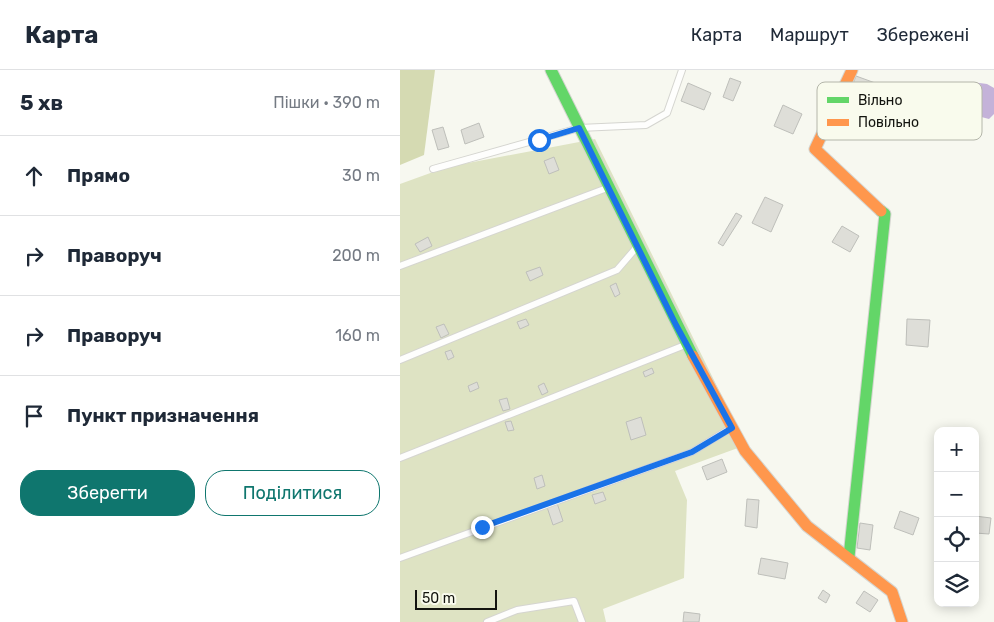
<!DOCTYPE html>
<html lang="uk">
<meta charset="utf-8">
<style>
body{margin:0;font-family:Rubik,sans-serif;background:#f6f6f7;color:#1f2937}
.controls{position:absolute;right:15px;bottom:15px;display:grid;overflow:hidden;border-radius:10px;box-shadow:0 2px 12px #0003}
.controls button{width:45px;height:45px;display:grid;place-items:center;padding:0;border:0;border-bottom:1px solid #e0e1e3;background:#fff;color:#1f2937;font:25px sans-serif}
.scale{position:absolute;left:15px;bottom:12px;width:82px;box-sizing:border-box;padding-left:5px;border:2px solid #13140f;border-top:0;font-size:14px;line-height:18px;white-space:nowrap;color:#13140f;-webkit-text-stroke:4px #f9fbed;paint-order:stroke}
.stop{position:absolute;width:15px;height:15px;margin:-11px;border:4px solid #1a73e8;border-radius:50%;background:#fff}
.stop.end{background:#1a73e8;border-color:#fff;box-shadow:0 1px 5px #0008}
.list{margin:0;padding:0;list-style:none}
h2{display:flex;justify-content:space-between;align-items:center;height:65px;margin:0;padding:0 20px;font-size:21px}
h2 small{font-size:16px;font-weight:400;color:#747a83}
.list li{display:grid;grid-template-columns:32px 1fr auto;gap:15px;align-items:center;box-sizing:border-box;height:80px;padding:0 20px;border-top:1px solid #e0e1e3}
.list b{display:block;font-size:19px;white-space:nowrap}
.list em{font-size:16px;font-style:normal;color:#747a83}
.actions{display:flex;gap:10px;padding:15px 20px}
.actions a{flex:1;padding:11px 0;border:1px solid #0f766e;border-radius:20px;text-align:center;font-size:18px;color:#0f766e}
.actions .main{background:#0f766e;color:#fff}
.icon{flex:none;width:28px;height:28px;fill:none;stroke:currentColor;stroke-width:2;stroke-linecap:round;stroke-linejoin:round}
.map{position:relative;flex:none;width:594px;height:552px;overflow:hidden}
header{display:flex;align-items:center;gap:30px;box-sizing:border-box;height:70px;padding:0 25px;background:#fff;border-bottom:1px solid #e0e1e3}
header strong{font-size:24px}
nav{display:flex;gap:28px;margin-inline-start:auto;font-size:18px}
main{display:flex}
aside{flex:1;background:#fff}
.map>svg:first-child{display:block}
.green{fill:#dee3c3}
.forest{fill:#d5dab2}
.water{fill:#c4b2d9}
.building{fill:#deded8;stroke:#bebfba}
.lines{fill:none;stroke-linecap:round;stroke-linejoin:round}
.lane-casing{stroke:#d5d5d0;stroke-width:8}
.fast-casing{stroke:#d5d5d0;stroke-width:13}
.slow-casing{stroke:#d5d5d0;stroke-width:13}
.lane{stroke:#fefefd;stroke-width:6}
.fast{stroke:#63d668;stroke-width:11}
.slow{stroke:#ff974d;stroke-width:11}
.route{stroke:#1a73e8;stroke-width:6}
.key{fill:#f9fbed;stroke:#b4b6aa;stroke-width:1}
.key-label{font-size:14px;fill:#13140f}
</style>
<header>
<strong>Карта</strong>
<nav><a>Карта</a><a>Маршрут</a><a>Збережені</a></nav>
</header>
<main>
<aside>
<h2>5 хв<small>Пішки · 390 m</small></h2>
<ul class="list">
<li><svg class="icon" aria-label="ahead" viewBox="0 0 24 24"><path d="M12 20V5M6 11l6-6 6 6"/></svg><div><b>Прямо</b></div><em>30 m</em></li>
<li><svg class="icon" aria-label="right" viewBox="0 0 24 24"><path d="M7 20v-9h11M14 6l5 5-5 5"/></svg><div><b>Праворуч</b></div><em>200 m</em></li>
<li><svg class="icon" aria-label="right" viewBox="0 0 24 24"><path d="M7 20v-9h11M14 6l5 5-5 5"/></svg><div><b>Праворуч</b></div><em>160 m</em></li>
<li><svg class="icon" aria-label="arrive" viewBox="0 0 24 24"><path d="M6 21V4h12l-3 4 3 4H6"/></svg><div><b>Пункт призначення</b></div></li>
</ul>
<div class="actions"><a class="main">Зберегти</a><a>Поділитися</a></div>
</aside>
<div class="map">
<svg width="594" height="552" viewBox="0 0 594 552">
<rect width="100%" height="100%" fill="#f7f8f0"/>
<path class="green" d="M195 69 346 375 275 401 287 430 284 508 203 539 206 552H0V114L47 97Z"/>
<path class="forest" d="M0 0H35L24 85 0 95Z"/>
<path class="water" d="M572 12 587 14 594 18V44L589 49 570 44 562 34Z"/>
<path class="building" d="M456 6 478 14 474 27 451 19Z
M330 8 341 12 333 31 323 27Z
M288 13 311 23 304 40 281 31Z
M383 35 402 44 393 64 374 56Z
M79 53 84 67 65 74 61 60Z
M43 57 49 77 38 80 32 60Z
M154 87 159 100 149 104 144 91Z
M365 127 383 135 371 162 352 153Z
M336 143 342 146 323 176 318 173Z
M442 156 459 166 450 182 432 172Z
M28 167 32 176 20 182 15 174Z
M140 197 143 205 130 211 126 202Z
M216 213 220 224 215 227 210 216Z
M126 249 129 255 120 259 117 252Z
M507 249 530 250 528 277 506 275Z
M44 254 49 264 41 268 36 257Z
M51 280 54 287 48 290 45 282Z
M252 298 254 303 245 307 243 302Z
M77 312 79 318 70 322 68 316Z
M144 313 148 322 142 325 138 316Z
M107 328 110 339 103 341 99 330Z
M241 347 246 365 231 370 226 352Z
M111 351 114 360 108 361 105 352Z
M322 389 327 402 307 410 302 397Z
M142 405 145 416 137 419 134 408Z
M203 422 206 430 195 434 192 425Z
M347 429 359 430 357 458 345 456Z
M157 433 163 451 153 455 147 437Z
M500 441 519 448 513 465 494 458Z
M575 446 591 448 589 464 575 463Z
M460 453 473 455 470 480 457 478Z
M361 488 388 493 385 509 358 504Z
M423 520 430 525 426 533 418 528Z
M464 521 478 530 470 542 456 533Z
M284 542 300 544 299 552H283Z"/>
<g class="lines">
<defs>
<path id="lane" d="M33 99 179 58 246 55 267 43 282 0
M0 196 207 118
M0 290 217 200 236 178
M0 388 285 275
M0 488 292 382 331 358
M87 552 117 540 174 531 182 552"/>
<path id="fast" d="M151 0 293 286
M449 487 485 144 481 141"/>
<path id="slow" d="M452 0 415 79 481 141
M293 286 345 381 407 456 492 522 502 552"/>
</defs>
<use href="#lane" class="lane-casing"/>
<use href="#fast" class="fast-casing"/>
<use href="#slow" class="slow-casing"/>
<use href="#lane" class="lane"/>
<use href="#fast" class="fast"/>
<use href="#slow" class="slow"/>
</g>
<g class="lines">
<path class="route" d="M82 457 292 382 332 358 276 255 179 58 139 70"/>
</g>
<rect x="417" y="12" width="165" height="58" rx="8" class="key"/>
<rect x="427" y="27" width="22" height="6" fill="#63d668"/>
<rect x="427" y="49" width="22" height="7" fill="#ff974d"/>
<g class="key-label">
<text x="458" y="35">Вільно</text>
<text x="458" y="57">Повільно</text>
</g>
</svg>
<div class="controls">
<button>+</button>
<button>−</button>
<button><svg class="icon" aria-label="locate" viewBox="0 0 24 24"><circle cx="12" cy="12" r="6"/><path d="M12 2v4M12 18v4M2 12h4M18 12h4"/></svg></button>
<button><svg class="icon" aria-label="layers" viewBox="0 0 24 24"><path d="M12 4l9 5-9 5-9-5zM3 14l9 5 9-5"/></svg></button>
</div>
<div class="scale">50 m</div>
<div class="stop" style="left:139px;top:70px"></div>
<div class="stop end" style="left:82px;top:457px"></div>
</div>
</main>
